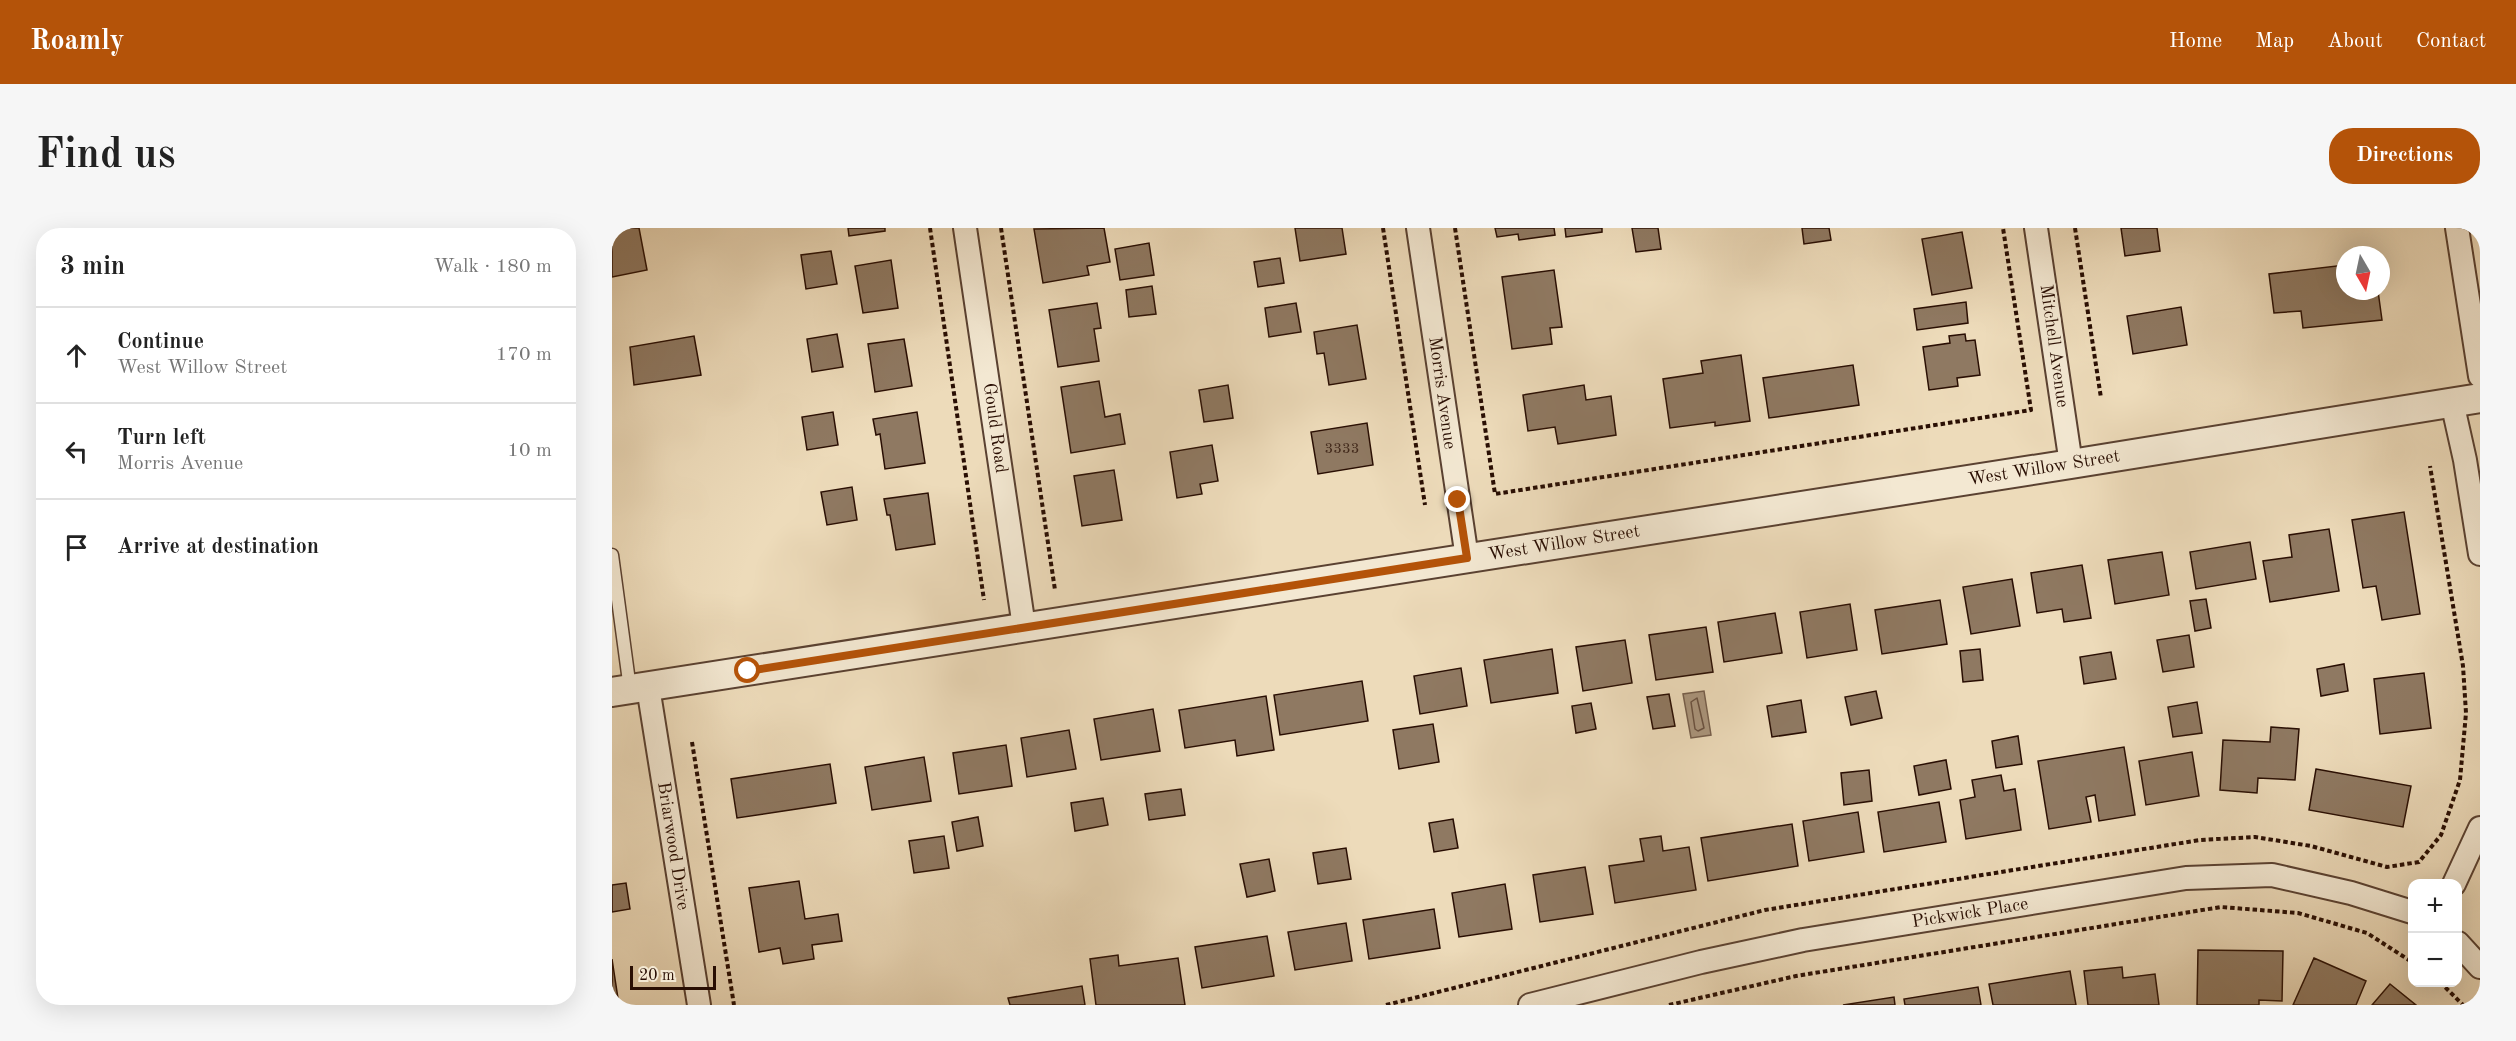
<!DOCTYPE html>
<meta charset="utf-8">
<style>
body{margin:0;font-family:"Old Standard TT",serif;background:#f6f6f6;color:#222}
.controls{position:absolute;right:18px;bottom:18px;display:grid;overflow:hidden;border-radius:12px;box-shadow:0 6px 24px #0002}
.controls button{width:54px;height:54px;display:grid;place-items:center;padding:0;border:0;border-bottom:2px solid #e0e0e0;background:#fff;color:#222;font:30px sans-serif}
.compass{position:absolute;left:1724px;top:18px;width:54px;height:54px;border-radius:50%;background:#fff;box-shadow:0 6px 24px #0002;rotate:171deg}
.scale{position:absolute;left:18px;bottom:15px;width:86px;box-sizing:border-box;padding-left:6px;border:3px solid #290e03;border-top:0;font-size:16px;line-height:21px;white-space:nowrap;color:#290e03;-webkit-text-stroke:4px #f3e8d2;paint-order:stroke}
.stop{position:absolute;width:18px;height:18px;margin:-14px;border:4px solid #b45309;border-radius:50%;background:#fff}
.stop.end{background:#b45309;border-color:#fff;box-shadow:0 2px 6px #0008}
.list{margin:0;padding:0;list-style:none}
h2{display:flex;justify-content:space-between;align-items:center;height:78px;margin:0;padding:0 24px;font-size:26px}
h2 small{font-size:20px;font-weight:400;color:#767676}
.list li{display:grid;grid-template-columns:39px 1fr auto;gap:18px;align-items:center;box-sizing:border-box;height:96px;padding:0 24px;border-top:2px solid #e0e0e0}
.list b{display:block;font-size:22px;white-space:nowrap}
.list p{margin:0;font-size:20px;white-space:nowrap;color:#767676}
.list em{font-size:20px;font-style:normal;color:#767676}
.icon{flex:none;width:33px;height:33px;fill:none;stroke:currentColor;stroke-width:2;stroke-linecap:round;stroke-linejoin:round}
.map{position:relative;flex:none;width:1868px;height:777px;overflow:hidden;border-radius:24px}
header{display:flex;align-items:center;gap:36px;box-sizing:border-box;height:84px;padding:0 30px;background:#b45309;color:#fff}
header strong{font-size:28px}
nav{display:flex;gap:33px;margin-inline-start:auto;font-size:21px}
.intro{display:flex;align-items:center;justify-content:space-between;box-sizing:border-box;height:144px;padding:0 36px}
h1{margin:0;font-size:42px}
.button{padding:15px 27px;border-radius:24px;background:#b45309;color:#fff;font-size:21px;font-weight:700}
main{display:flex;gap:36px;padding:0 36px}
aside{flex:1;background:#fff;border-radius:24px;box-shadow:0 6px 24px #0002}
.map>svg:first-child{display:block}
.water{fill:#aa957c;stroke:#765f4c;stroke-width:1.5}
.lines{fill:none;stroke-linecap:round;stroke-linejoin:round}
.shore{stroke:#6a5240;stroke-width:1.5}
.building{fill:#8f7962;stroke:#290e03;stroke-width:1.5}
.service-casing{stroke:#5a4131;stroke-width:15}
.minor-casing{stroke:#5a4131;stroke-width:26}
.tertiary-casing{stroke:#5a4131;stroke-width:32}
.path{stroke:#290e03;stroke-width:4;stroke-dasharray:4.5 3;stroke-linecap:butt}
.service{stroke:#f3e8d2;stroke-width:12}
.minor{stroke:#f3e8d2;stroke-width:22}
.tertiary{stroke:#f3e8d2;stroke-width:28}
.route{stroke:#b45309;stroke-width:8}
.labels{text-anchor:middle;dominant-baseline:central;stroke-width:4.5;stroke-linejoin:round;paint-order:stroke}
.number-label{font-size:15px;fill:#42291b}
.street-label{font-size:18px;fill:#290e03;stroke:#f3e8d2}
</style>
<header>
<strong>Roamly</strong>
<nav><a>Home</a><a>Map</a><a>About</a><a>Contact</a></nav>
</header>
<div class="intro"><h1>Find us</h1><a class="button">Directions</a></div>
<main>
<aside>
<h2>3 min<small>Walk · 180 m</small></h2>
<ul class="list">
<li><svg class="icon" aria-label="ahead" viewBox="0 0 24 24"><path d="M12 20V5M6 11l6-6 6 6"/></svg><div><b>Continue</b><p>West Willow Street</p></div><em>170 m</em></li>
<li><svg class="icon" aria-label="left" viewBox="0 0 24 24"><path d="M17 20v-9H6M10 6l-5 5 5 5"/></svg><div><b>Turn left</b><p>Morris Avenue</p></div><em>10 m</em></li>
<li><svg class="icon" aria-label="arrive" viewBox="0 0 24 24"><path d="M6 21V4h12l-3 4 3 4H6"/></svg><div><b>Arrive at destination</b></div></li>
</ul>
</aside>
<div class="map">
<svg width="1868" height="777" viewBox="0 0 1868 777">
<rect width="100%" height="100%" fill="#eddbba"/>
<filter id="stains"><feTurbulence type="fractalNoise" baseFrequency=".00333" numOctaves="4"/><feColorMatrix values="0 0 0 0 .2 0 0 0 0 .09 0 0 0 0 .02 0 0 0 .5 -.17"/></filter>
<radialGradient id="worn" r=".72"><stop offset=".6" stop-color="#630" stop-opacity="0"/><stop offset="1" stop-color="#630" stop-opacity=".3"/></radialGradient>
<path class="water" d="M1092 463 1099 507 1079 510 1071 466Z"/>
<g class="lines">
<path class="shore" d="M1085 470 1092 500 1086 503 1083 501 1079 474Z"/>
</g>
<path class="building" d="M0 0H27L35 42 0 49Z
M236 0H273V3L237 8Z
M492 0 498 34 475 38 477 47 431 55 422 1Z
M683 0H730L734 26 688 33Z
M883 0H942L943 7 907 12 906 6 885 9Z
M953 0H990V4L954 9Z
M1020 0H1046L1049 21 1024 24Z
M1190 0H1217L1219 12 1192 16Z
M1509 0H1545L1548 23 1513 28Z
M1350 4 1360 60 1320 67 1310 11Z
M537 15 542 47 508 52 503 21Z
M219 23 225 56 194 61 189 27Z
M668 30 672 55 646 59 642 34Z
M279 32 286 80 251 85 243 38Z
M1733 37V63H1766L1770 92 1691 100 1689 83 1662 85 1657 46Z
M942 42 950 99 938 100 940 116 900 121 890 49Z
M540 58 544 86 517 89 514 62Z
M1354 74 1356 95 1305 102 1302 81Z
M485 75 489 100 482 101 487 133 446 139 437 82Z
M684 75 689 104 657 109 653 80Z
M1569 79 1575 117 1521 126 1515 88Z
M745 97 754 151 717 157 712 125 705 126 702 104Z
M225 106 231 139 200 144 195 111Z
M1353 106 1354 113 1363 112 1368 147 1345 150 1346 158 1317 162 1311 119 1338 115 1337 108Z
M82 108 89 147 22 157 18 119Z
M292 111 300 158 263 164 256 116Z
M1129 127 1138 193 1103 198V194L1058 200 1051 151 1091 145 1089 133Z
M1241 137 1247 177 1157 190 1151 150Z
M487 153 493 189 508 186 513 216 459 225 449 159Z
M616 157 621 190 592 194 587 162Z
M972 157 974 172 999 168 1004 207 946 216 943 199 916 203 911 167Z
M221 184 226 217 195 222 190 189Z
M305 184 313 235 273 241 268 206 264 207 261 191Z
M755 195 761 237 706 246 699 204Z
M600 217 606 253 588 256 590 266 565 270 558 224Z
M502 242 510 292 470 298 462 248Z
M240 259 245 292 215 297 209 264Z
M316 265 323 316 284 322 278 287H275L272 271Z
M1792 284 1808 386 1770 392 1764 358 1751 360 1740 292Z
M1717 301 1727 363 1658 374 1651 333 1680 329 1677 307Z
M1638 314 1644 351 1584 361 1578 324Z
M1550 324 1557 367 1503 376 1496 332Z
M1470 337 1479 390 1452 394 1450 381 1425 385 1419 345Z
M1400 351 1408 398 1359 406 1351 359Z
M1594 371 1599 400 1583 403 1578 373Z
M1328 372 1335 416 1270 426 1263 382Z
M1238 376 1245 422 1195 430 1188 384Z
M1163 385 1170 425 1112 434 1106 394Z
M1094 399 1101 444 1044 452 1037 407Z
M1577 407 1582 439 1551 444 1545 412Z
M1013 412 1020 455 971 463 964 419Z
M940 421 946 465 879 475 872 432Z
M1368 421 1371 452 1351 454 1348 423Z
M1499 424 1504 451 1472 456 1468 429Z
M1732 436 1736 463 1709 468 1705 441Z
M849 440 855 478 808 486 802 448Z
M1812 445 1819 500 1768 506 1762 451Z
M750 453 756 493 668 507 662 467Z
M1264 463 1270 490 1239 497 1233 469Z
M1057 466 1063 498 1041 501 1035 469Z
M654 468 662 522 625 528 623 512 573 520 567 482Z
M1189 472 1194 504 1160 509 1155 478Z
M1585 474 1590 505 1561 509 1556 479Z
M979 475 984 501 964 505 960 478Z
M541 481 548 523 489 532 482 491Z
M821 496 827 534 787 541 781 502Z
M1659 499 1687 501 1683 552 1646 550 1645 565 1608 562 1611 512 1658 514Z
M457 502 464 541 415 549 409 510Z
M1406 508 1410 536 1384 540 1380 513Z
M394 517 400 558 347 566 341 525Z
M1512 519 1523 587 1487 593 1483 567 1474 569 1479 594 1437 601 1426 533Z
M1580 524 1587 568 1534 577 1527 533Z
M312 529 319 573 260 582 253 539Z
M1334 532 1339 561 1307 567 1302 538Z
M218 536 224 575 125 590 119 551Z
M1704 541 1799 558 1791 599 1697 582Z
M1257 542 1260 573 1232 577 1229 545Z
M1389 547 1392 563 1403 561 1409 602 1354 611 1348 572 1363 569 1360 552Z
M569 561 573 587 537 592 533 566Z
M491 570 496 597 463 603 459 575Z
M1327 574 1334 614 1272 624 1266 584Z
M1246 584 1252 624 1197 633 1191 593Z
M366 589 371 618 345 623 340 594Z
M841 591 846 620 822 624 817 595Z
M1180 596 1186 638 1096 653 1089 610Z
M332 608 337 640 302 645 297 613Z
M1049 608 1051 623 1077 619 1084 662 1003 675 997 638 1032 633 1028 611Z
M734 620 739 651 706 656 701 625Z
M657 631 663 663 635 669 628 636Z
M973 639 981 686 928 694 921 647Z
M187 653 193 691 226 686 230 713 200 717 202 731 171 736 168 720 147 724 137 660Z
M14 655 18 681 0 684V657Z
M893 656 900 701 847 709 840 665Z
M822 681 828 720 757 731 751 692Z
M734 695 740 733 683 742 676 704Z
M655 708 662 748 590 760 583 719Z
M1586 722 1671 723 1670 773 1647 772V777H1585Z
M506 727 507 738 566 730 573 777H484L478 731Z
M1702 730 1754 753 1744 777H1681Z
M0 731 7 777H0Z
M1510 739 1511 750 1543 746 1547 777H1476L1472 743Z
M1458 743 1464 777H1381L1377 756Z
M1778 756 1804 777H1760Z
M470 758 473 777H398L396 770Z
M1366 759 1369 777H1293L1292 771Z
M1282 769 1283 777H1231Z"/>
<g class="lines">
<defs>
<path id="service" d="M0 327 18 461"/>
<path id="minor" d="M353 0 412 399
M806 0 855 330
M1424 0 1459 236
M1845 0 1868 148
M1840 174 1853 232 1868 326
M36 459 87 777
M1842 656 1868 600
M1846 715 1868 739
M918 777 1089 734 1191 712 1574 650 1660 647 1739 665 1800 684"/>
<path id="tertiary" d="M0 464 1459 236 1868 170"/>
</defs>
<use href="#service" class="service-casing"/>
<use href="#minor" class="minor-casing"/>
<use href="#tertiary" class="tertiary-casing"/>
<path class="path" d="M318 0 372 372
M389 0 443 362
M771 0 813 277
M843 0 883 266 1419 182 1391 0
M1463 0 1489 170
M80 514 122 777
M1828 754 1851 777
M774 777 1153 682 1588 612 1643 609 1699 618 1775 639 1807 634 1829 607 1848 552 1854 485 1851 438 1818 238
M1057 777 1184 748 1609 679 1686 685 1755 705 1800 734"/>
<use href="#service" class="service"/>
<use href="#minor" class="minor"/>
<use href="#tertiary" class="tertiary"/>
</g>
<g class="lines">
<path class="route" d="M136 443 855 330 846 272"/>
</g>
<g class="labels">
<g class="number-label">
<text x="730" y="221">3333</text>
</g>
<g class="street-label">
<text transform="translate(1442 118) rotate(82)">Mitchell Avenue</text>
<text transform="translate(830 165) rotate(82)">Morris Avenue</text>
<text transform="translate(383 200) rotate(82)">Gould Road</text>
<text transform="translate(1432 240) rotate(-9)">West Willow Street</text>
<text transform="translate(952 315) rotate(-9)">West Willow Street</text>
<text transform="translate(61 618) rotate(81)">Briarwood Drive</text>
<text transform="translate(1358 685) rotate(-9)">Pickwick Place</text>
</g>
</g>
<rect width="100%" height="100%" filter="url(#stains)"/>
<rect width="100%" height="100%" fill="url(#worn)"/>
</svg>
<div class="controls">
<button>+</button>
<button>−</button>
</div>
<svg class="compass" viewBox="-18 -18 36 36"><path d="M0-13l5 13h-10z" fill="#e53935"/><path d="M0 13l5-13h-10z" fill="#767676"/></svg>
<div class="scale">20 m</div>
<div class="stop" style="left:136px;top:443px"></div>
<div class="stop end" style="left:846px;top:272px"></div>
</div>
</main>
